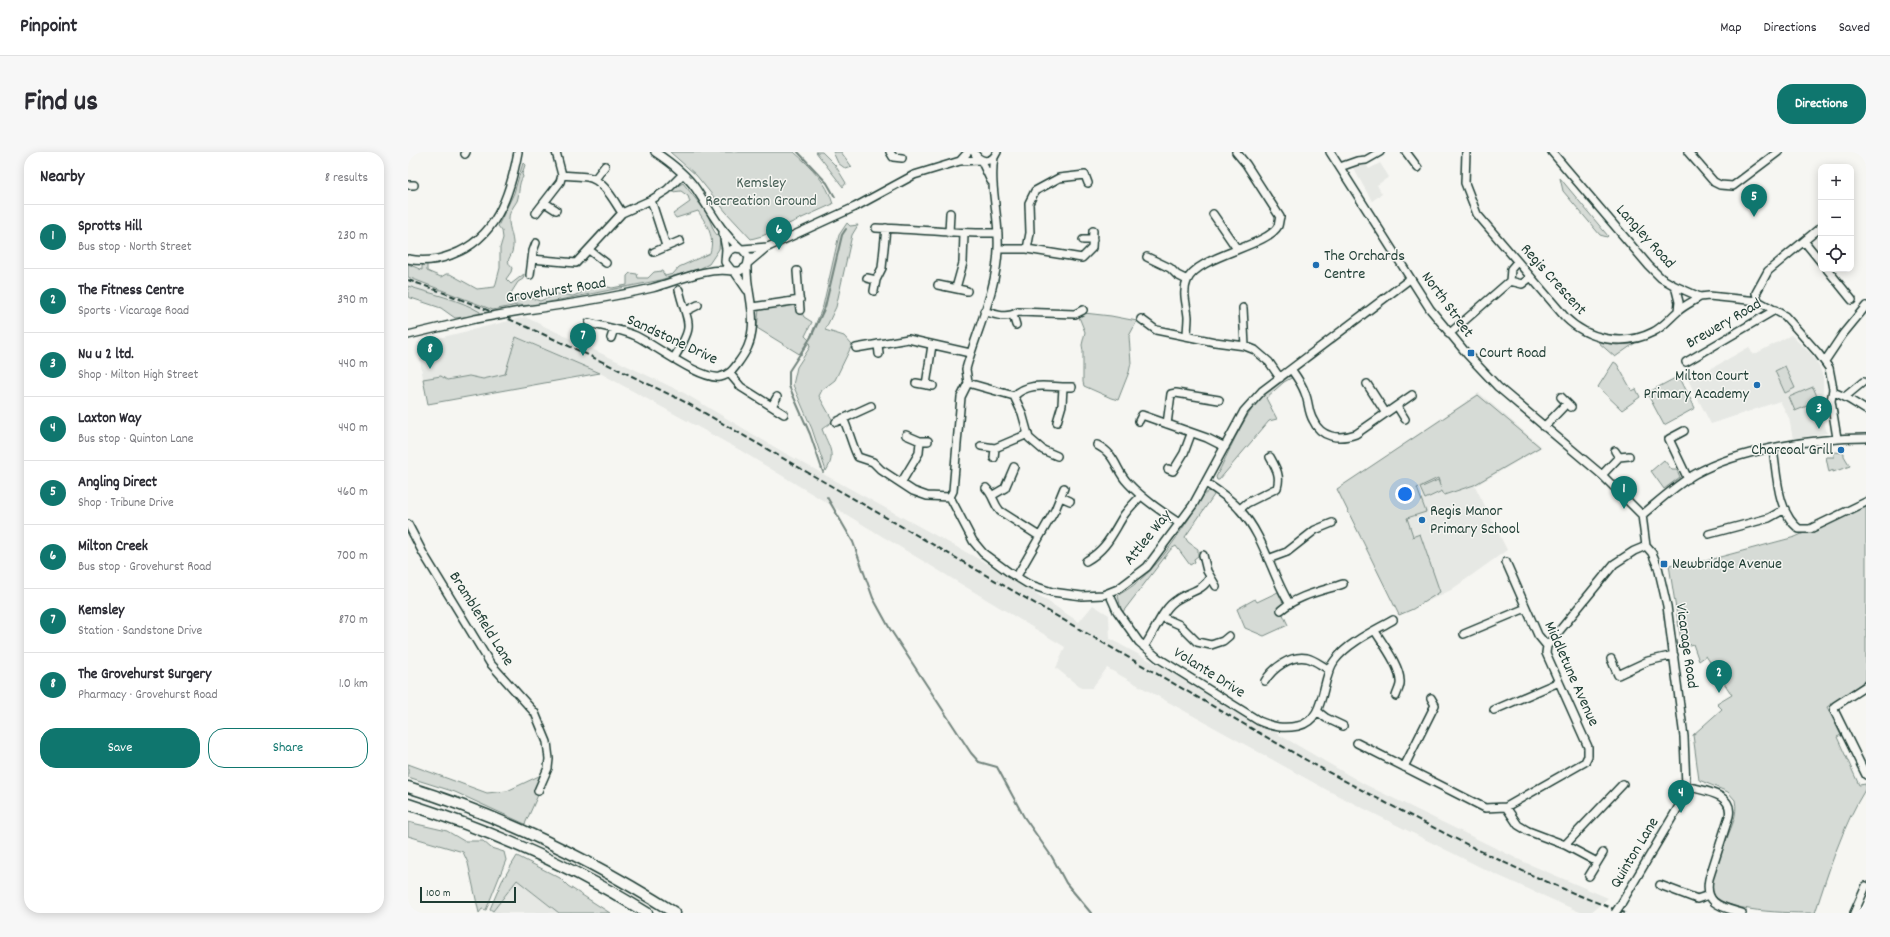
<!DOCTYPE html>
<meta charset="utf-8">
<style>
body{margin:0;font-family:Dekko,sans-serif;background:#f7f7f7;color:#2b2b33}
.controls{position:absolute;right:12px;top:12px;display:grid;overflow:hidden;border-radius:8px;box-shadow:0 2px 10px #0003}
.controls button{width:36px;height:36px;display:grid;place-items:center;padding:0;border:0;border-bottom:1px solid #e1e1e2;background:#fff;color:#2b2b33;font:20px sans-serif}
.scale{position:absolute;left:12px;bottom:10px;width:96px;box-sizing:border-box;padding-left:4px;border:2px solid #1f3d34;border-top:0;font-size:11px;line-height:14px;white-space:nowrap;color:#1f3d34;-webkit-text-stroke:3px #f6f6f2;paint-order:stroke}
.you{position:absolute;left:997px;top:342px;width:14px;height:14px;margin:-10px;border:3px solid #fff;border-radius:50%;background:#1a73e8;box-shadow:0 0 0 6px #1a73e833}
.badge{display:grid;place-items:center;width:26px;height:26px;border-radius:50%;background:#0f766e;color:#fff;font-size:13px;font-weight:700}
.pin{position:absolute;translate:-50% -33px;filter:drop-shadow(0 1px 2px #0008)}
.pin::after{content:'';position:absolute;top:21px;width:14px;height:12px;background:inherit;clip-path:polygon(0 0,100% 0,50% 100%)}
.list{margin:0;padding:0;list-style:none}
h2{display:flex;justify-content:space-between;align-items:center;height:52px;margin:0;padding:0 16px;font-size:17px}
h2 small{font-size:13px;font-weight:400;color:#7c7c81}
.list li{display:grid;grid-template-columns:26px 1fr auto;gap:12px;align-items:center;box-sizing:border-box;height:64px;padding:0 16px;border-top:1px solid #e1e1e2}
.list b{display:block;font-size:15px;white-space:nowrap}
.list p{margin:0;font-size:13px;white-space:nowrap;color:#7c7c81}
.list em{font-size:13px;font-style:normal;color:#7c7c81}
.actions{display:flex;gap:8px;padding:12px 16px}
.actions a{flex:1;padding:9px 0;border:1px solid #0f766e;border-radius:16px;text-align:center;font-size:14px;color:#0f766e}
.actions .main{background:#0f766e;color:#fff}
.icon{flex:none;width:22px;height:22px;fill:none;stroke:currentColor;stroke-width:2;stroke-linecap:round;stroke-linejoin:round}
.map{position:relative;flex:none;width:1458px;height:761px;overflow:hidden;border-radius:16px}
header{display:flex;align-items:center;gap:24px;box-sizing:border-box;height:56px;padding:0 20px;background:#fff;border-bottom:1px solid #e1e1e2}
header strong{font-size:19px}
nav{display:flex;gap:22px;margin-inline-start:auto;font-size:14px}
.intro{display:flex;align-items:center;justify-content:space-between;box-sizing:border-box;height:96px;padding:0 24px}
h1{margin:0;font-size:28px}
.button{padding:10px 18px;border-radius:16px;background:#0f766e;color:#fff;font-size:14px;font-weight:700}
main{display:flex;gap:24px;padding:0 24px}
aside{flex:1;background:#fff;border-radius:16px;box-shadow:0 2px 10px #0003}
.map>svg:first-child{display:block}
.built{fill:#e6e8e4}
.green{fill:#d6dbd6;stroke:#7a8c85}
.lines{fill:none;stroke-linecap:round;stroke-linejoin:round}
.stream{stroke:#72847d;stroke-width:2}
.minor-casing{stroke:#1f3d34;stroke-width:10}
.highway-casing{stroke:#1f3d34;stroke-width:13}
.minor{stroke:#f6f6f2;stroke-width:7}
.highway{stroke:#f6f6f2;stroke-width:10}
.rail{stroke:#1f3d34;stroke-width:2;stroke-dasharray:6 3;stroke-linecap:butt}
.minor-bridge-casing{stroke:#1f3d34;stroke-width:10;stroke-linecap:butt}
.minor-bridge{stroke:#f6f6f2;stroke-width:7}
.poi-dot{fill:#1f6fb2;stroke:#f6f6f2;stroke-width:1.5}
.labels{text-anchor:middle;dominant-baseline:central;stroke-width:3;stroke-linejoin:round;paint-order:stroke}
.park-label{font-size:16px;fill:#445d54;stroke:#f6f6f2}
.street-label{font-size:16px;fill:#1f3d34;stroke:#f6f6f2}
.poi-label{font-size:16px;fill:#1f3d34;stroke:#f6f6f2;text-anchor:start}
</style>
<header>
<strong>Pinpoint</strong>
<nav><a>Map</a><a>Directions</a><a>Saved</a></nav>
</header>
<div class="intro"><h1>Find us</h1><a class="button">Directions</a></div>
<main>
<aside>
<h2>Nearby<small>8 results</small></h2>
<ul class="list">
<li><span class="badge">1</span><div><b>Sprotts Hill</b><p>Bus stop · North Street</p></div><em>230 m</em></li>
<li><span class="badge">2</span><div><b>The Fitness Centre</b><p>Sports · Vicarage Road</p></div><em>390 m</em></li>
<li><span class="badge">3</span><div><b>Nu u 2 ltd.</b><p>Shop · Milton High Street</p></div><em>440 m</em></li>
<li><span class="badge">4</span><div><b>Laxton Way</b><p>Bus stop · Quinton Lane</p></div><em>440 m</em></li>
<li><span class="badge">5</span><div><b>Angling Direct</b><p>Shop · Tribune Drive</p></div><em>460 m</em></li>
<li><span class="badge">6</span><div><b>Milton Creek</b><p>Bus stop · Grovehurst Road</p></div><em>700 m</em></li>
<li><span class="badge">7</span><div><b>Kemsley</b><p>Station · Sandstone Drive</p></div><em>870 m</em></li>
<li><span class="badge">8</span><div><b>The Grovehurst Surgery</b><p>Pharmacy · Grovehurst Road</p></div><em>1.0 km</em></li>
</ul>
<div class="actions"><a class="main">Save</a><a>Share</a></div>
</aside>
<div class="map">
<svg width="1458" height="761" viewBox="0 0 1458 761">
<rect width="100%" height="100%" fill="#f6f6f2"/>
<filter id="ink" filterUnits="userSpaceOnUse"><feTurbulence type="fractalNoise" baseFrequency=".025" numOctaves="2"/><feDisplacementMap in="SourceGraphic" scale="8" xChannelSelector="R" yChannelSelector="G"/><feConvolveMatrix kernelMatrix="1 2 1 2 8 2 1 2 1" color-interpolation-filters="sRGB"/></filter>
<g filter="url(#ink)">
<path class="built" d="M972 11 981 25 969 33 974 42 964 49 944 14 958 12 961 17Z
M0 112 90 153 93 157 72 163 47 166 33 156 0 145Z
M117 165 276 241 375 300 598 422 671 470 685 453 701 463 702 487 763 520 956 632 1116 710 1200 746 1182 761H1174L1078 718 919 638 699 516 684 536H673L648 516 657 495 330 297 192 221 109 185 97 222 75 227 61 224 39 228 33 224 15 227 12 207 29 203 10 191Z
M1383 183 1404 203 1412 216 1415 225V239L1412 254 1419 281 1385 287 1381 266 1372 249 1303 272 1279 226 1306 215 1341 195 1345 203Z
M1071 241 1134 295 1067 334 1099 398 1043 438 992 463 929 337Z
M109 728 151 761H84Z"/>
<path class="green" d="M262 0H386C403 15 419 30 425 52L354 84 343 87 318 60 288 23Z
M408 0H414L427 13 438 31 435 35Z
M425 0H433L444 15 438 17 430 11Z
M115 11 117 13 114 22 115 25C110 31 112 41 109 49 106 54 101 60 101 66 100 77 108 88 104 100 102 107 97 108 104 116L103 120 98 127 103 132 116 122 115 127 110 130 103 141 105 146 111 147 118 144 132 149 149 142 165 144 192 133 204 136 219 133V124L222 121 229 122 230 126H240L246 120 254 119 257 124 265 122 271 115 302 101C307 84 299 73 290 59L268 66 265 62 282 50 280 44 273 39 264 40V37L275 31 299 61 306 79 312 87 311 97 301 112 291 117 248 129 121 154 109 153 85 158 0 125V112L14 118V114L19 110V119L33 125 38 122H42L69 137 87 135 92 116V96L95 86 94 79 90 74 106 41Z
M1152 26 1200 84 1199 85 1192 83 1155 39Z
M439 71 442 74 450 73 444 83 428 155 417 178 436 184 444 193 427 228 414 238 411 244 425 269 414 277C420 294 429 302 418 319L404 277 385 233 389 215 402 195 401 190 393 203 349 176 351 157 386 153 390 161H394L396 165 404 170 397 184 401 188 415 154 431 83Z
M0 134C23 142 51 147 72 160V163L47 166 33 156 0 145Z
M676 161 703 164 729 169 721 184 723 211 721 220 710 248 703 246 676 234 675 230V199L674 193 677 180 671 165Z
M108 185 192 221 20 252 15 227 33 224 39 228 61 224 75 227 97 222Z
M1190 190 1209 193 1227 191 1207 205Z
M1206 210 1209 212 1224 239 1228 237 1232 245 1214 258 1190 235Z
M1377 214 1387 236 1377 241 1367 219Z
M883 222 885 225 876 230 858 246 869 267 861 269 811 328H809L808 325C821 300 832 271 850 249 859 238 872 230 883 222Z
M1271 224 1287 256 1256 273 1239 241Z
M1405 235 1411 249 1387 259 1381 245Z
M1070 243 1132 295 1066 333 1036 343 1034 339 1017 347 1012 336 1030 328 1033 336 1030 326 1009 336 1018 360 999 366 1005 384 1004 385 1012 382 1032 440 1005 457 991 463 929 337Z
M1426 300 1436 301V304L1442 314 1425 320V318L1421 320 1418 305H1426Z
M1256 308 1264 318H1269L1272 325 1256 337 1243 319Z
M801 339 805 341 806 343 777 385 780 390 790 397V404L786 407 787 410 782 413 768 394 763 397 714 461 710 444 712 442C750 421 773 378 796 343Z
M1458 354V528L1419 555 1433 583 1429 585 1451 633 1458 632V636C1434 675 1421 718 1407 761 1385 761 1310 761 1304 739 1302 728 1315 698 1319 686 1324 673 1330 663 1327 648L1320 640 1291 628 1285 583 1314 557 1309 552 1324 543 1298 504 1291 509 1285 492 1274 495 1261 413 1297 409 1387 385Z
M870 440 875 451 871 454 880 473 856 484 837 476 829 457 847 447 849 450Z
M0 612 79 641 99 639 131 624 137 618 130 643 117 672 47 640 0 625Z
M0 670 39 679 56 689H75L83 696 96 700 98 708 78 758 74 757 71 761 60 711 55 700 0 684Z
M109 704 152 726 160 734 202 761H151L109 728 85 759 82 757 94 729Z"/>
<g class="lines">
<path class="stream" d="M390 0 419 31 427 45
M415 320 402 282 381 234V219L403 185 417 155 434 83 438 77
M419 345 445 390 465 446 482 477 563 601 571 610 589 615 616 665 644 705 658 731 683 761"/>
<defs>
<path id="minor" d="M247 0C262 10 278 22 288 37 303 59 312 79 332 96
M482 0 485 5 494 6
M566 0C571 11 584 12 589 0
M922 0 1022 157 1059 202 1090 235 1194 323 1234 363 1238 394 1244 401 1250 415 1259 454 1276 585 1278 634 1271 654 1213 752
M998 0 1010 16
M1058 0 1057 31 1069 62 1157 165C1180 188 1216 195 1245 180 1255 175 1261 167 1269 160 1275 154 1284 150 1292 145
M1144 0 1241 114 1253 126 1267 134 1292 145 1301 144 1350 149 1377 164 1410 201 1421 216 1425 237 1423 249 1429 286
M1280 0 1306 30 1312 33 1325 34 1370 0
M57 2 58 0
M586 5C581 36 592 66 590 97 589 137 569 178 558 217L560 231 553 245 545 339 542 345 565 389 575 401 602 421 620 432 644 440 674 444 695 443 710 437 739 415 785 353 836 259 854 239 1002 127
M573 8 583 29
M552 9 560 0
M932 15 949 9 958 8 972 0
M154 23C162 24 171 24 179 25 195 27 206 49 214 61
M187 27 197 14
M0 33H6
M243 48 258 94
M137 51 148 58
M128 61 152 30 154 23 148 0
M805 62 829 97
M468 76C509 77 549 82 590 81
M315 81 318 97 317 110 324 119H332L339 114 341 105 334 97
M541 81 542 61
M675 88H685
M1396 89 1413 110
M590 97H619L674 106 684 96 685 79
M619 97 622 81 621 51 627 39 651 26 677 23 680 31
M181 98 198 111
M246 100 272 89
M318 104 321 99 327 96 334 97 360 95 447 55 506 23 552 9 571 8
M739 105 762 116 769 123 779 128
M0 107C14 110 30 108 43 103 88 87 102 43 110 0
M124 107 168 111 214 61 243 48 259 38 275 22
M340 111 359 95
M1419 117 1444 148
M326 119 339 138
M389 119 392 158
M122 123 125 99 128 91
M459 126 468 128
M1102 129 1114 132 1123 125
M530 133 559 139
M1267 134 1271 150 1270 159
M548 136 555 111 556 82
M466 139 468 128 474 116 478 76
M1350 149 1348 141 1360 119 1413 75
M344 155 392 148
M835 156 837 194
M112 159C156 153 201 146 244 136 270 129 297 115 324 119
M278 159 290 153
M576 159C588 163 599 167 610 160L667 162 675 158
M605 163 608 173
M733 167 748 178 807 190 837 194 847 198 861 210 872 226
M181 171C196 175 213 177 228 184 247 193 292 228 312 225 321 223 325 218 330 211 338 200 343 191 344 178 347 156 338 136 339 114
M1041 182 1102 129 1103 117 1109 110
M0 183 67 167
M779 184C779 178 780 171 780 165 779 153 774 141 779 129 789 103 859 95 870 74 871 71 871 67 872 65L838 12 828 0
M203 186 206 177
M470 192 471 202
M448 196 500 187 562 201
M266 206C288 170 280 175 271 138
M1417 209 1435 182 1458 154
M1278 210 1367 158
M883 217C888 224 894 232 897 241 901 250 900 260 905 268 913 286 931 288 948 282L1004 243
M322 222 333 235 376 262
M508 231 525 234
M560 231 606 244 614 261 621 286 635 298 649 304
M959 232 977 260
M518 233 524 193
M1425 240C1438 244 1446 251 1458 258
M606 244C623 228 643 236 664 235
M1438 244 1455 230
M1153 245 1163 255
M364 254 369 245
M989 254 997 267
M435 266C441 279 444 293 450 305L465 310 473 318 505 339 519 344 542 345
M731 269 734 263 799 286 817 295
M428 270 463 254
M649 270 654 253 655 235
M759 272 763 242 768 241 811 248
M1136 275 1159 251
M1276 279 1261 287 1280 327
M498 283 512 289H520
M689 293C709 303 707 318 720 331 735 347 753 359 771 371
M573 294 587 296 586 306
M587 296 620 282
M1365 297C1369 322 1369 360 1391 377H1402L1458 350
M1211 305 1221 304
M760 317 765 319 776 301 783 282
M1194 323 1211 305 1207 299
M493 331 511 301 512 289
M798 331C810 339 823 347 832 358 856 384 863 421 881 451
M578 336C586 344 585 351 592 359L631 384
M585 343 597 336 606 315
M653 345 662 349
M832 357 839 351 869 336C873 324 868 316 862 305
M1234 363C1251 349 1268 333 1287 322 1332 297 1407 286 1458 286
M0 372 15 401 82 511 127 561 139 590 141 607 140 616 130 639
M1301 382 1361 366 1377 357
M795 403 799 419 808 434
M860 407 879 400 907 378 924 371
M678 409C699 397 704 382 716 363 721 356 727 350 733 344
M609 424 647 358 656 336
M701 441 709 459 731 490 750 506 851 569C865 575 875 577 890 574 919 568 912 527 927 508 941 490 966 479 985 468
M873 458C890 443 914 439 935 432
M754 465 772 473 789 490 803 493 815 489 821 484
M967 479C975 492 992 514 992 529 993 534 989 540 988 544
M1056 482 1118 456
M1139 494 1206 412 1226 399 1238 394
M736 495C747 480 754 456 770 447 782 439 795 439 802 425
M1203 507 1210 523 1240 509 1266 503
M857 529C865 516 882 503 899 506 907 508 914 514 922 518
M1458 534 1427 554 1426 558 1458 623
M1086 558 1151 530
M909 559 918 566 935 574
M949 591 1077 656 1098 655 1177 610 1180 604V595L1138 501 1139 494 1130 483 1098 410
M996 615 1027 553 1023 546
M1278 634C1295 639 1326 641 1321 664L1301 727C1296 753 1314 755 1334 761
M1098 655 1110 673 1120 679 1157 693 1189 710
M1157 693 1215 632
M1181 724 1195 701
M1252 733 1289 747 1301 743
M1446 761 1458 734"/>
<path id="highway" d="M0 635C97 665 182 707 267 761
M0 652C84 679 164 714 239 761"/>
</defs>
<use href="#minor" class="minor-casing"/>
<use href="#highway" class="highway-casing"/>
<use href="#minor" class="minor"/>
<use href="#highway" class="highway"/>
<path class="rail" d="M0 128C97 161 189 207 281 252L907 613C1008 667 1109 722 1217 761"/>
<defs>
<path id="minor-bridge" d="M67 167 112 159
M1207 761 1213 752"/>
</defs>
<use href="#minor-bridge" class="minor-bridge-casing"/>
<use href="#minor-bridge" class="minor-bridge"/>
</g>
</g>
<g class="poi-dot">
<circle cx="908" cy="113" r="4"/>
<rect x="1059" y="197" width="8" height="8" rx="2"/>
<circle cx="1349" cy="233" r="4"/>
<circle cx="1433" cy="298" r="4"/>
<circle cx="1014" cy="368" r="4"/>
<rect x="1252" y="408" width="8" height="8" rx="2"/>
</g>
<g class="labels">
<g class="park-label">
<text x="353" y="31">Kemsley<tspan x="353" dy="18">Recreation Ground</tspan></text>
</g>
<g class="street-label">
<text transform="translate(1237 85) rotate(48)">Langley Road</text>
<text transform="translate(1145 128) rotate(48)">Regis Crescent</text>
<text transform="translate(148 139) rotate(-9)">Grovehurst Road</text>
<text transform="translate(1039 153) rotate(54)">North Street</text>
<text transform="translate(1316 172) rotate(-30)">Brewery Road</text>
<text transform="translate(264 188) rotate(25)">Sandstone Drive</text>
<text transform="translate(740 386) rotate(-51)">Attlee Way</text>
<text transform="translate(73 467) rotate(58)">Bramblefield Lane</text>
<text transform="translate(1278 494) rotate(82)">Vicarage Road</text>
<text transform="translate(801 521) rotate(32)">Volante Drive</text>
<text transform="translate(1163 522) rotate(66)">Middletune Avenue</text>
<text transform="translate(1227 701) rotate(-59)">Quinton Lane</text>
</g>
<g class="poi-label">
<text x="916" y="104">The Orchards<tspan x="916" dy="18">Centre</tspan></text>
<text x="1071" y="201">Court Road</text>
<text x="1341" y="224" text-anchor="end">Milton Court<tspan x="1341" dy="18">Primary Academy</tspan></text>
<text x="1425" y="298" text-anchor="end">Charcoal Grill</text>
<text x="1022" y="359">Regis Manor<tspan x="1022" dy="18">Primary School</tspan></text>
<text x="1264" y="412">Newbridge Avenue</text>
</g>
</g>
</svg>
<div class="controls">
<button>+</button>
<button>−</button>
<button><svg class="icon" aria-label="locate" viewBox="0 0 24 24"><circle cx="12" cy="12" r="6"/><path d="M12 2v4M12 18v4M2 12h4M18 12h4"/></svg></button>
</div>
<div class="scale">100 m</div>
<div class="you"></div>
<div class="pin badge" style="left:1216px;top:357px">1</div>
<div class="pin badge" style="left:1311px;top:541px">2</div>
<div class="pin badge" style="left:1411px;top:277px">3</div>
<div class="pin badge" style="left:1273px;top:661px">4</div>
<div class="pin badge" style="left:1346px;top:65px">5</div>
<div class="pin badge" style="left:371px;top:98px">6</div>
<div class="pin badge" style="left:175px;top:204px">7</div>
<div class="pin badge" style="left:22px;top:217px">8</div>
</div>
</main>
